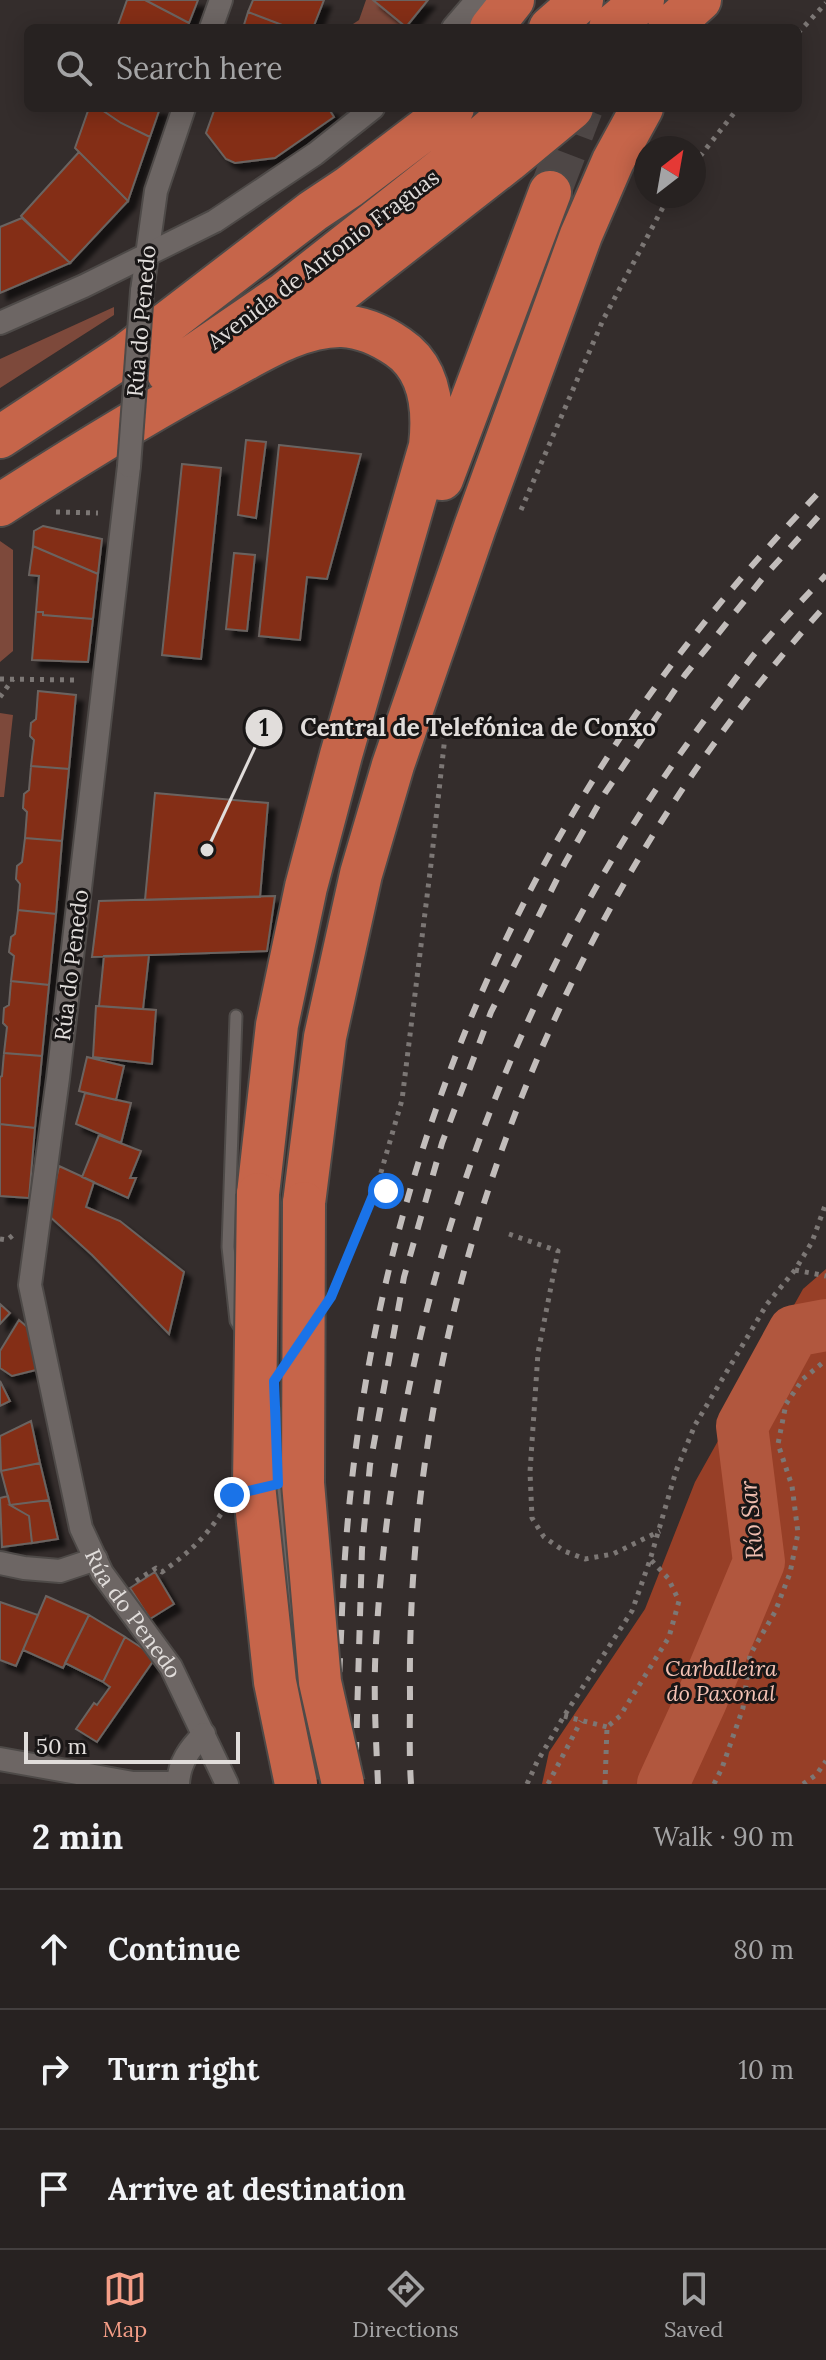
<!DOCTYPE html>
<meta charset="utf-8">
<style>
body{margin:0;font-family:Lora,serif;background:#332f2e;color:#f1f3f6}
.compass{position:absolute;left:634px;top:136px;width:72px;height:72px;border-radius:50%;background:#272221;box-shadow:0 4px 20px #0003;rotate:31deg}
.scale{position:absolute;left:24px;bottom:20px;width:216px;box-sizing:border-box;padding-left:8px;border:4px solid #e1dddb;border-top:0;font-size:22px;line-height:28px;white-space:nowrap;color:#e1dddb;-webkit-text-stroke:6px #191616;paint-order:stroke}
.stop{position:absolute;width:24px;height:24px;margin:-18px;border:6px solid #1a73e8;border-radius:50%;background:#fff}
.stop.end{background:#1a73e8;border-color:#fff;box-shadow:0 2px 8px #0008}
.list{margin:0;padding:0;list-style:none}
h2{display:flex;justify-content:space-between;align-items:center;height:104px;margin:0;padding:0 32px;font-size:34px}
h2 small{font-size:26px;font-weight:400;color:#a4a4a5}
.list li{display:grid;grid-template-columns:52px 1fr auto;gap:24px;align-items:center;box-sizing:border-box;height:120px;padding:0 32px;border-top:2px solid #433f3f}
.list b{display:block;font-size:30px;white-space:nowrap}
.list em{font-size:26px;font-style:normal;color:#a4a4a5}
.icon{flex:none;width:44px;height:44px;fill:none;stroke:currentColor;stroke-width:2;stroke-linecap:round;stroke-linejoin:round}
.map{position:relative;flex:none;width:826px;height:1784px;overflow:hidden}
.search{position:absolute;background:#272221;box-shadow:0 4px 20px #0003;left:24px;right:24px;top:24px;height:88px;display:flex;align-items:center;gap:20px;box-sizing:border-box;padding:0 28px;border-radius:12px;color:#a4a4a5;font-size:30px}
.sheet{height:464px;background:#272221}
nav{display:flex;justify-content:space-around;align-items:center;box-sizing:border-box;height:112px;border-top:2px solid #433f3f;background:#272221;font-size:22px;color:#a4a4a5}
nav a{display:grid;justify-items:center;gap:4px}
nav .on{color:#f49e87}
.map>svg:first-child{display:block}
.green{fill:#7d493b}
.forest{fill:#973f27}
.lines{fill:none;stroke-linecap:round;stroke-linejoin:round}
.river{stroke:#b1573e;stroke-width:52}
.building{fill:#842e15;stroke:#6b6461;stroke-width:2;filter:url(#shadow)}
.highway-tunnel{stroke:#4e4746;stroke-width:42;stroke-dasharray:42 21;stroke-linecap:butt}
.lane-casing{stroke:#4e4a48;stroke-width:15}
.street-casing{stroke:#4e4a48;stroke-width:26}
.highway-casing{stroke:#4e4a48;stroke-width:46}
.path{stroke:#7c7775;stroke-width:5;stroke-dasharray:4 6;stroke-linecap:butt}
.lane{stroke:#6d6664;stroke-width:11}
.street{stroke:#6d6664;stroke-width:22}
.highway{stroke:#c6654a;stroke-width:42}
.rail{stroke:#c2bdbb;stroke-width:6;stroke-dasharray:14 14;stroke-linecap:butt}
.street-bridge-casing{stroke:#4e4a48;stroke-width:26;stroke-linecap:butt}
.highway-bridge-casing{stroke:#4e4a48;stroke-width:46;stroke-linecap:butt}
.street-bridge{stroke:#6d6664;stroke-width:22}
.highway-bridge{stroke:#c6654a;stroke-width:42}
.route{stroke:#1a73e8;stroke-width:10}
.labels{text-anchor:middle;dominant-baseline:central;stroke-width:6;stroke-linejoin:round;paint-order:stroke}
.street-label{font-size:22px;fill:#e1dddb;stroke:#191616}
.park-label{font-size:22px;font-style:italic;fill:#f5c2b4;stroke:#191616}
.water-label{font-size:24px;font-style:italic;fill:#efbdaf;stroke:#191616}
.leader{fill:none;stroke:#e1dddb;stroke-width:3}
.callout-dot{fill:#e1dddb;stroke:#191616;stroke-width:3}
.mark-label{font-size:24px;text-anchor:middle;font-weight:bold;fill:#111}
.callout-label{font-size:24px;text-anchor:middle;font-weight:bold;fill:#e1dddb;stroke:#191616;stroke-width:6;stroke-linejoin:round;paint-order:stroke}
</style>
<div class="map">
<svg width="826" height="1784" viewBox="0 0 826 1784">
<defs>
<filter id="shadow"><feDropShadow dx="7" dy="7" stdDeviation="2" flood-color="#0009"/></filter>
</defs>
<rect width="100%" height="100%" fill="#342d2c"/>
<path class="green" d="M366 0H425L402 28H347L359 20Z
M114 307V315L0 388V359Z
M0 541 13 550V651L0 662Z
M0 713 13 715 4 797H0Z"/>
<path class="forest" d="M826 1269V1784H542L549 1752 645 1609 695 1482 803 1289Z"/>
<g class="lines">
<path class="river" d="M663 1784 701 1701 759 1562 742 1426 794 1331 826 1325"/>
</g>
<path class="building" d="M127 0H145L189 23 188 28H117Z
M145 0H198L189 23Z
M253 0H324L313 28H290L248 12Z
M373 0H428L406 27Z
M248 12 290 28H243Z
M89 108H99L121 123 150 137 128 201 75 148Z
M99 108H160L150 137 121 123Z
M215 108H332L329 109 334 117 275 158 235 163 226 159 206 133Z
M79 152 128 201 70 263 21 216Z
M22 218 70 263 0 293V227Z
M246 440 266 442 256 518 238 515Z
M279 445 361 454 327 579 307 577 300 640 259 636Z
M182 464 221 468 201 659 162 655Z
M43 526 102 539 98 574 33 546 34 531Z
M33 546 98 574 93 619 43 615V612H36L39 576 29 575Z
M234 553 255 555 247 631 226 629Z
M36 612H43V615L93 619 88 662 32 660Z
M38 691 76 695 69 769 31 766 34 740 30 736 31 723 36 719Z
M31 766 69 769 62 841 25 838 27 812 23 808 24 794 29 790Z
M155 793 268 803 260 897 145 900Z
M25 838 62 841 56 914 18 910 20 884 16 879 17 866 22 862Z
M275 896 267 951 92 957 99 901Z
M18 910 56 914 49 985 11 981 14 956 9 952 11 937 15 934Z
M149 955 143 1009 99 1006 104 956Z
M11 981 49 985 42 1056 4 1053 7 1027 3 1023 4 1008 9 1005Z
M96 1006 156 1010 152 1064 93 1057Z
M4 1053 42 1056 35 1128 0 1124V1077L2 1076Z
M87 1057 124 1066 116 1100 79 1091Z
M85 1093 131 1103 121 1143 76 1124Z
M0 1124 35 1128 29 1198 0 1196Z
M99 1135 141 1151 130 1178H136L128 1198 82 1177Z
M59 1166 94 1182 86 1207 120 1221 184 1272 169 1334 92 1255 48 1215Z
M0 1304 10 1313 0 1324Z
M19 1320 32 1331 40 1369 12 1376 0 1368V1351Z
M0 1381 10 1401 0 1406Z
M31 1421 40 1463 1 1471 0 1436Z
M40 1463 49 1500 10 1505 1 1471Z
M8 1496 10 1505 29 1516 32 1543 2 1547 0 1498Z
M49 1500 58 1539 32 1543 29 1516 10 1505Z
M155 1572 174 1604 150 1619 130 1588Z
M46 1596 89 1615 63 1668 23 1650Z
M0 1602 38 1615 16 1666 0 1660Z
M89 1615 125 1637 103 1682 65 1663Z
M125 1637 156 1657 97 1742 76 1729 94 1703 97 1705 110 1687 103 1682Z"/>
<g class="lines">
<path class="highway-tunnel" d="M550 192 582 108"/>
<defs>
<path id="lane" d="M236 1016 228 1247 236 1321 241 1329
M275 1412 278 1484 295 1630
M303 1694 309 1749"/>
<g id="street">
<path d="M211 28 221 0"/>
<path d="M453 28 477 0"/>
<path d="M142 291 156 191 184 108"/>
<path d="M0 323 84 286 215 221 315 154 373 108"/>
<path id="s1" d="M129 466 58 1078 30 1285 81 1528 102 1573 171 1667 227 1784"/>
<path d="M0 1563 24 1568 60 1571 96 1559"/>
<path d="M0 1759 133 1783H177"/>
<path d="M178 1784C179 1763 189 1749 204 1734"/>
</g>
<path id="highway" d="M491 28 513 0
M550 28 582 0
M610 28 643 0
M669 28 700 0
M289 332 508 161 572 108
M168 373 285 293 474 144 516 108
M0 437 128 353 313 211 349 187 453 108
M442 479 550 192
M0 505C73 458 147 412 224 371 259 352 301 325 342 326 362 327 382 336 398 347 431 369 434 411 430 446L341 755 306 887 277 1025 258 1194
M304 1203 325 1037 361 874 393 765 475 527 581 235 613 161 642 108"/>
</defs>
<use href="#lane" class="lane-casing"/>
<use href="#street" class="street-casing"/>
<use href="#highway" class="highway-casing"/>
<path class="path" d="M798 33 826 3
M694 164 738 108
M521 510 603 320 669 196
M56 512 98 513
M0 679 79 680
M0 697 13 679
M377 1186 386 1191
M509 1234 558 1251 538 1353 530 1472 532 1518 544 1537 564 1551 585 1559 613 1554 660 1531
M0 1239 7 1240 13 1235
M795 1270 826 1276
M340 1275 377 1186 402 1100 431 864 446 727
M136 1581 156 1568 162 1572C187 1554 203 1540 221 1514
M564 1716 607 1727
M527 1784 537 1762 564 1716 632 1611 650 1560 676 1471 695 1425 767 1304 795 1270 812 1242 826 1203
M548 1784 581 1721
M605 1784 607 1727 620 1716 669 1637 679 1601 668 1578 651 1560
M714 1784 722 1768 743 1708 750 1655 775 1612 790 1573 798 1533 792 1486 778 1444 786 1404 803 1379 826 1360
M803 1784 816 1775 826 1761"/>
<use href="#lane" class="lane"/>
<use href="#street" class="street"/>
<use href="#highway" class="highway"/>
<path class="rail" d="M339 1784C335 1728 340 1668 342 1612 354 1293 451 987 630 723 688 637 755 559 826 485
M355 1784 362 1549 370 1465 404 1277 442 1143 491 1012 565 863 605 793 685 675 762 579 826 508
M378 1784C376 1738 373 1691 376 1644 394 1304 514 967 722 697 737 677 751 657 767 639 786 617 806 596 826 575
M411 1784C409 1754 410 1724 410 1694 405 1297 560 898 826 605"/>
<defs>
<path id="street-bridge" d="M129 466 142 291"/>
<path id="highway-bridge" d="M258 1194 254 1485 275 1682 296 1784
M304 1203 303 1483 320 1682 343 1784"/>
</defs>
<use href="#street-bridge" class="street-bridge-casing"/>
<use href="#highway-bridge" class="highway-bridge-casing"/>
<use href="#street-bridge" class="street-bridge"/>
<use href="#highway-bridge" class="highway-bridge"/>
</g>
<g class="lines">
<path class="route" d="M232 1495 278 1484 274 1381 331 1297 377 1186 386 1191"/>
</g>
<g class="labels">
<g class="street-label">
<text transform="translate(323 259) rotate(-37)">Avenida de Antonio Fraguas</text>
<text transform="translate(141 321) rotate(-85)">Rúa do Penedo</text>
<text transform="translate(71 965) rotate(-83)">Rúa do Penedo</text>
<text stroke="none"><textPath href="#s1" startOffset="1174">Rúa do Penedo</textPath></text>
</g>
<g class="park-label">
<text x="721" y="1668">Carballeira<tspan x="721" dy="25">do Paxonal</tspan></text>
</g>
<g class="water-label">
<text transform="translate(751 1520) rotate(-95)">Río Sar</text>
</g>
</g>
<path class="leader" d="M207 850L264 728"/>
<g class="callout-dot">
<circle cx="207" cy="850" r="8"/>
<circle cx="264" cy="728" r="20"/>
</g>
<g class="mark-label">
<text x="264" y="736">1</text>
</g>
<g class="callout-label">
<text x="478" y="736">Central de Telefónica de Conxo</text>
</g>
</svg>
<svg class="compass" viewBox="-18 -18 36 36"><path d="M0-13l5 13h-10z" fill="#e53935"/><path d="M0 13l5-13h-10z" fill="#a4a4a5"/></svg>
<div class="scale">50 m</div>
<div class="stop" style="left:386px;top:1191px"></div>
<div class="stop end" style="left:232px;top:1495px"></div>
<div class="search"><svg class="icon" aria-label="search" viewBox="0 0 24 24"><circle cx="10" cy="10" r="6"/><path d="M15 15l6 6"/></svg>Search here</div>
</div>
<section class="sheet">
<h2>2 min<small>Walk · 90 m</small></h2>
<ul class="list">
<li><svg class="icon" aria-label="ahead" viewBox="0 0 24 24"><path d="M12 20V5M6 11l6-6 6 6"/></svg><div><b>Continue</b></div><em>80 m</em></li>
<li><svg class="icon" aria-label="right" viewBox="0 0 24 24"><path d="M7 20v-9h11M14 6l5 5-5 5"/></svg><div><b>Turn right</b></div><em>10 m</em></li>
<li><svg class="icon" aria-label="arrive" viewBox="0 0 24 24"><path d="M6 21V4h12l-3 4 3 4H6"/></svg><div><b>Arrive at destination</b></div></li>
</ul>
</section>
<nav>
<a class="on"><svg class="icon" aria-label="map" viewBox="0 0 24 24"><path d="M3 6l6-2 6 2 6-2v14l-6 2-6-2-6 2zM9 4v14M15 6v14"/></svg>Map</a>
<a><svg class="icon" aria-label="directions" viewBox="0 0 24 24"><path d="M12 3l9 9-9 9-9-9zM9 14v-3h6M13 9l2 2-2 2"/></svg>Directions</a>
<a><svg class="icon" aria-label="saved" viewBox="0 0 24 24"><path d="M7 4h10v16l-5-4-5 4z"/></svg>Saved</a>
</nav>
